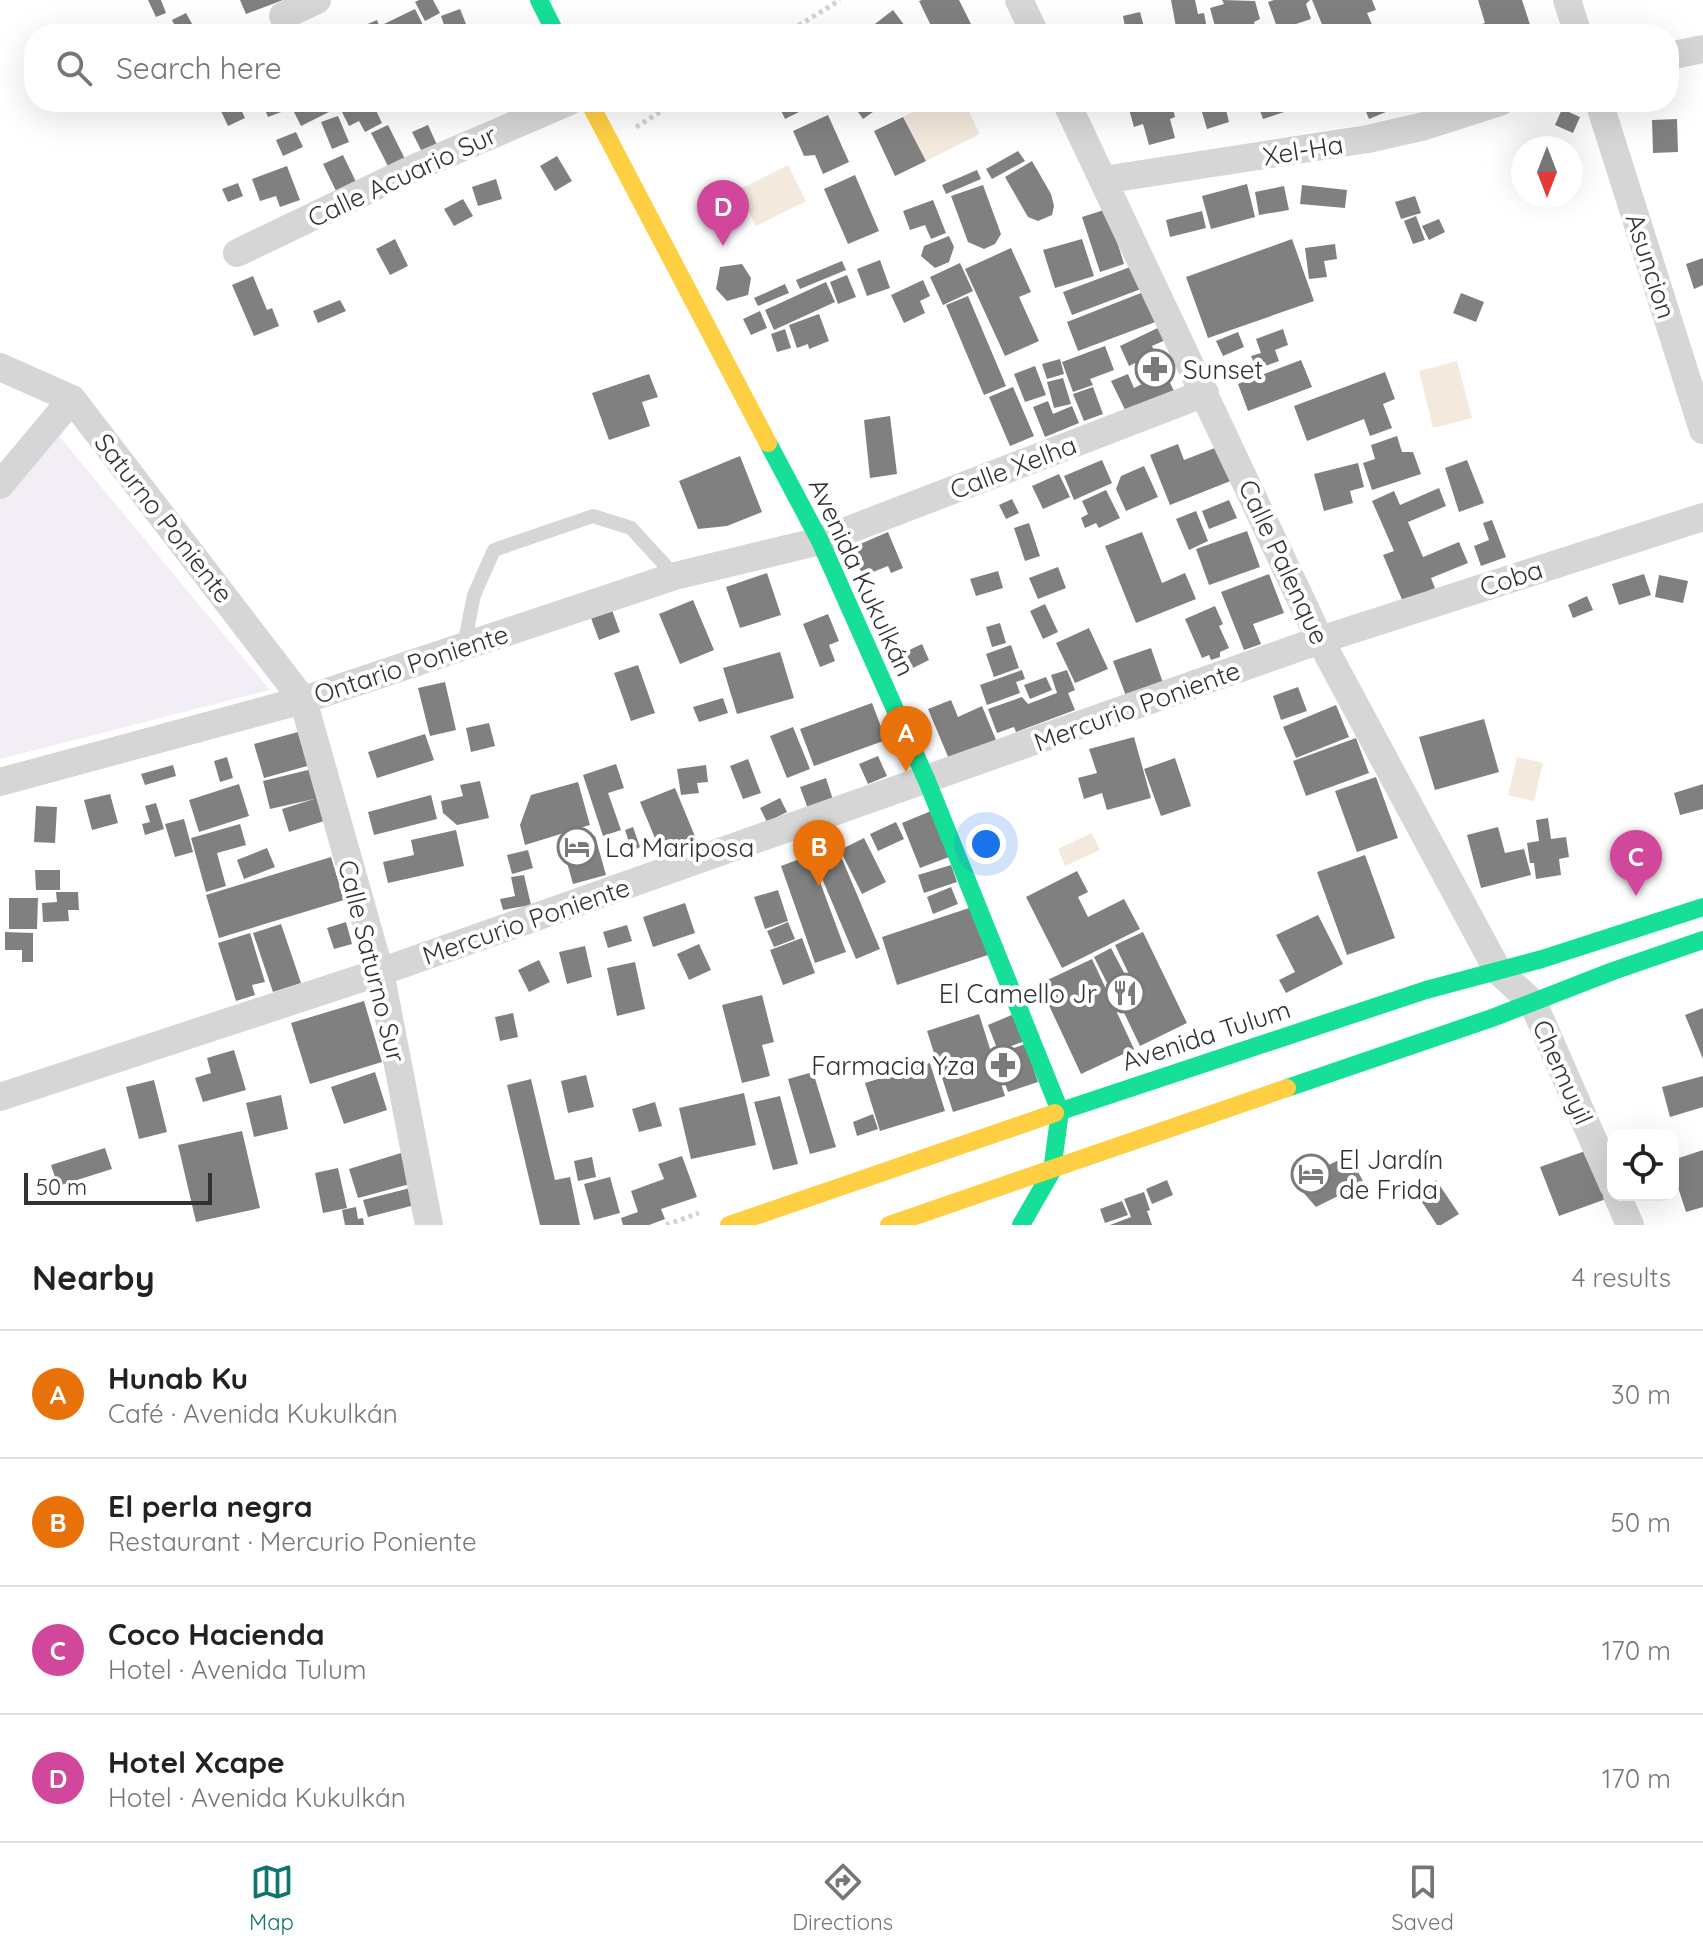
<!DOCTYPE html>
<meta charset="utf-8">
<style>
body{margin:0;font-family:Quicksand,sans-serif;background:#f6f6f6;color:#222}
.controls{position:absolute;right:24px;bottom:24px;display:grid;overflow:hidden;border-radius:16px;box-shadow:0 8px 32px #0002}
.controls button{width:72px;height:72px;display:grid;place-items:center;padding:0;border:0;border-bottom:2px solid #e0e0e0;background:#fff;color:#222;font:40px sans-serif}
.compass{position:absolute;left:1511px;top:136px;width:72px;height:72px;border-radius:50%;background:#fff;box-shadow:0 8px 32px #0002;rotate:180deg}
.scale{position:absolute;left:24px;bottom:20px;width:188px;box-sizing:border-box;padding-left:8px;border:4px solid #323232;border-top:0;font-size:22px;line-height:28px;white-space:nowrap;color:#323232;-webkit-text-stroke:6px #fff;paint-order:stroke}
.you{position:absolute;left:986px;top:844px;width:28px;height:28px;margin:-20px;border:6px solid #fff;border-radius:50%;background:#1a73e8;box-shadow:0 0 0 12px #1a73e833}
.badge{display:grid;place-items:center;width:52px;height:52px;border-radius:50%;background:#0f766e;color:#fff;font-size:26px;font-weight:700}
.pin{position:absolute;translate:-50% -66px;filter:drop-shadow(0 2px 4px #0008)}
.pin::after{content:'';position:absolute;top:42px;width:28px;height:24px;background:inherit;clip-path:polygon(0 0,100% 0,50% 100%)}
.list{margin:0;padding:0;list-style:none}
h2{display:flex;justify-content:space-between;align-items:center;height:104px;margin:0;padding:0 32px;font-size:34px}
h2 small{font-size:26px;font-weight:400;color:#767676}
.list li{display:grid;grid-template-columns:52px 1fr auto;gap:24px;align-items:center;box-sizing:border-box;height:128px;padding:0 32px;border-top:2px solid #e0e0e0}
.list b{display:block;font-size:30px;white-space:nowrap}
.list p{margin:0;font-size:26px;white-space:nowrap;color:#767676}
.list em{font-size:26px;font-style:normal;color:#767676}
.icon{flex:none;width:44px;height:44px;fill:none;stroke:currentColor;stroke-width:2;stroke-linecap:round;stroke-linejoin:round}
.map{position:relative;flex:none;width:1703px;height:1225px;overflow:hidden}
.search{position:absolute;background:#fff;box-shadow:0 8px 32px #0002;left:24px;right:24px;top:24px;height:88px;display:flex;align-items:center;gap:20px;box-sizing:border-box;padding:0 28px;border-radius:32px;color:#767676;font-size:30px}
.sheet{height:616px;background:#fff}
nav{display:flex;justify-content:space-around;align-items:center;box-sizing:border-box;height:112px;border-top:2px solid #e0e0e0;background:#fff;font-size:22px;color:#767676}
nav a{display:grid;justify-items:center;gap:4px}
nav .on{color:#0f766e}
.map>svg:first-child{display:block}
.green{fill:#f3eef6}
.water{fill:#f3e9dd}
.building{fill:#808080}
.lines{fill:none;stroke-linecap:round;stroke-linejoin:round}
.path{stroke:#d4d4d4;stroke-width:5;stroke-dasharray:4 4;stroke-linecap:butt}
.lane{stroke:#d6d6d6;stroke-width:14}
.street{stroke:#d6d6d6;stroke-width:28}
.fast{stroke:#16e098;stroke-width:18}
.slow{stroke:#ffcf43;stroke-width:18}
.labels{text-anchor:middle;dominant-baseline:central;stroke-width:8;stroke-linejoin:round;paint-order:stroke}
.street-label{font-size:26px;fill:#323232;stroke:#fff}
.poi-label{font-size:26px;fill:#323232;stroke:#fff;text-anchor:start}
</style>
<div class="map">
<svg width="1703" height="1225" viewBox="0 0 1703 1225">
<rect width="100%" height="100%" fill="#fff"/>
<path class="green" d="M53 429 270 690 0 759V495Z"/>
<path class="water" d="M933 102H964L980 134 926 161 903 117Z
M788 165 806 201 756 226 738 190Z
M1457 361 1472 418 1433 428 1419 371Z
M1517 757 1543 763 1534 801 1508 795Z
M1092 833 1100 850 1065 866 1058 849Z"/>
<path class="building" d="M148 0H161L166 13 156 17Z
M240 0H283L246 14Z
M419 0H433L440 13 425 21 415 2Z
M922 0H959L976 34H935L919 1Z
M1171 0H1195L1198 14 1204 13 1207 29 1203 34H1164L1163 29 1176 27Z
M1222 0 1255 1 1260 19 1254 22 1257 34H1217L1210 8 1224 4Z
M1274 0H1310L1306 4 1311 19 1278 30 1268 2Z
M1312 0H1372L1376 10 1367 13 1376 34H1326Z
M1478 0H1522L1533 34H1452L1485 23Z
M415 9 423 25 404 34H388L384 24Z
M460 9 466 24 446 31 441 16Z
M893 10 911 34H862Z
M1140 12 1144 27 1152 25 1154 34H1113L1112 29 1125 27 1123 16Z
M186 13 196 31 179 34 172 20Z
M377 20 382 34H350L349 32Z
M262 102H286L289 109 268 117Z
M304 102H332L335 109 301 126 292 108Z
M363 102H372L382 123 365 132 359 121 349 126 342 112Z
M777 102H819L785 119Z
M851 102H887L863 119Z
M1127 102H1171L1175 117 1170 119 1175 138 1149 145 1143 124 1134 127Z
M1199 102H1230L1231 104 1225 106 1229 122 1207 129Z
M1257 102H1281L1284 112 1263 119Z
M1362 102H1390L1393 109 1369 119Z
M238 103 245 118 228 126 221 111Z
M1562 109 1580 117 1573 133 1555 125Z
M828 115 849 162 823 174 815 155 804 156 793 131Z
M338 116 349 142 332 149 321 122Z
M903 117 926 161 895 176 874 131Z
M1677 119 1678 152 1653 153 1652 120Z
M388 125 405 159 389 168 371 133Z
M428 125 438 147 423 154 412 132Z
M296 132 303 147 283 156 276 140Z
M1018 151 1025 161 992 179 986 169Z
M343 155 358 186 338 195 323 164Z
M557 156 572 181 555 191 540 166Z
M1032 161 1051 194 1054 206 1052 215 1038 221 1028 217 1005 177Z
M287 166 300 200 280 207 276 196 260 201 252 179Z
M977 170 981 179 946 194 942 185Z
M855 175 879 231 848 244 824 189Z
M496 179 502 199 478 206 472 187Z
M238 183 243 196 228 202 222 189Z
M1247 184 1255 217 1211 229 1202 196Z
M983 185 1001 234 995 244 984 249 968 242 951 196Z
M1302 185 1347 190 1345 208 1300 204Z
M1284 186 1289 210 1259 215 1255 192Z
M1415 196 1421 213 1401 219 1395 202Z
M463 199 473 216 454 226 444 209Z
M933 200 946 233 931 239 925 225 910 230 903 211Z
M1107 209 1124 264 1100 272 1082 217Z
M1202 211 1206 228 1170 237 1166 220Z
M1416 216 1425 240 1413 244 1404 221Z
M1439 219 1445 232 1429 240 1422 226Z
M949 236 954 247 949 262 935 268 921 256 924 246Z
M395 239 408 266 390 275 376 249Z
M1082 239 1094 276 1055 288 1043 250Z
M1292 239 1314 301 1208 338 1186 277Z
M1335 244 1337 259 1324 261 1327 277 1309 279 1305 248Z
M1011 248 1031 292 1019 297 1039 341 1005 356 965 269Z
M1703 258V285L1694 289 1686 264Z
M880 260 890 288 867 296 857 269Z
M842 261 846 270 800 289 796 280Z
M960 263 973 291 943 305 930 277Z
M742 264 751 278 748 295 727 301 716 289 720 267Z
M1133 266 1141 289 1072 315 1063 292Z
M847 275 856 297 838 304 830 282Z
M253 276 267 310 272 308 279 326 254 336 232 285Z
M923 280 930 296 920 301 925 313 904 323 891 295Z
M826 282 835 302 774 330 765 310Z
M785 284 789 293 758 306 754 298Z
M1146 291 1158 321 1078 351 1067 322Z
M1461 293 1484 302 1476 322 1453 313Z
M968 296 1006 386 984 395 946 305Z
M340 300 346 311 318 323 313 311Z
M760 311 767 328 751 335 743 319Z
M819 314 829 341 809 349 808 344 797 348 789 325Z
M1164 325 1170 338 1152 346 1175 393 1128 416 1111 381 1128 374 1134 388 1144 383 1135 363 1129 366 1120 346Z
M785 329 791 348 777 352 771 334Z
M1283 329 1288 345 1275 350 1279 361 1257 369 1251 356 1261 353 1256 339Z
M1238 332 1244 347 1223 356 1216 341Z
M1105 346 1114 370 1090 379 1093 385 1073 392 1062 362Z
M1060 359 1064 374 1047 379 1042 364Z
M1301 360 1312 387 1248 411 1238 384Z
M1035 366 1046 395 1025 402 1014 374Z
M1385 372 1395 399 1383 404 1392 428 1370 436 1364 419 1307 441 1294 406Z
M649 374 658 397 642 402 650 426 609 440 592 393Z
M1063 378 1071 404 1054 408 1047 382Z
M1013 387 1034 436 1010 446 989 397Z
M1093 387 1103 414 1084 421 1073 394Z
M1048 401 1053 414 1072 406 1079 423 1045 437 1033 407Z
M890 416 897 474 870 478 864 420Z
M1397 436 1402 452H1413L1421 474 1372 490 1363 463 1375 459 1371 445Z
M1178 444 1184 460 1220 446 1233 480 1170 505 1150 455Z
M740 456 762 512 727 526 698 529 679 481Z
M1102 460 1112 483 1074 500 1064 476Z
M1467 460 1484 503 1459 512 1445 468Z
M1358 463 1364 487 1350 491 1353 503 1324 511 1314 474Z
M1144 466 1158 497 1126 511 1116 489 1121 476Z
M1059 474 1070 497 1043 509 1032 486Z
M1439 488 1446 506 1408 522 1423 557 1459 542 1468 563 1431 578 1435 588 1403 602 1383 555 1394 551 1372 501 1394 491 1400 505Z
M1106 490 1120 518 1099 528 1096 523 1085 528 1081 518 1088 514 1082 501Z
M1012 499 1019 513 1006 519 999 505Z
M1229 500 1237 518 1209 529 1202 511Z
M1196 511 1208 541 1189 550 1176 519Z
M1492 520 1506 557 1481 566 1474 546 1489 540 1483 523Z
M1029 523 1040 556 1025 561 1014 528Z
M1247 531 1260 567 1209 585 1196 549Z
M888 532 903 568 891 573 888 566 863 576 851 548Z
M1142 532 1162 583 1185 573 1196 599 1136 623 1105 546Z
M1058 567 1066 588 1038 599 1029 578Z
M998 571 1003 588 976 596 970 579Z
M767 573 781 615 740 628 726 587Z
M1269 574 1284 613 1253 624 1261 644 1244 650 1221 592Z
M1644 574 1651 595 1619 605 1612 584Z
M1659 575 1688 581 1683 603 1655 597Z
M1587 596 1593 610 1573 618 1568 605Z
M693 600 714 650 680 664 659 614Z
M1045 604 1058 632 1043 639 1030 611Z
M1215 606 1223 624 1219 626 1229 648 1220 652V657L1211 660 1209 655 1202 658 1185 619Z
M612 610 620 632 599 640 591 618Z
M828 614 839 641 829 645 835 661 820 667 803 624Z
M1000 623 1006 643 992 647 986 627Z
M1089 628 1108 669 1075 683 1056 643Z
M922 644 929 660 913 668 905 652Z
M1011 645 1019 668 994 677 986 654Z
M1151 648 1163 683 1126 696 1113 661Z
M780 652 794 698 737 714 723 668Z
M638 665 655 713 631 721 614 673Z
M1022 670 1025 679 1016 682 1020 693 987 705 980 685Z
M1067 670 1075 690 1068 693 1075 710 1016 732 1014 727 997 733 988 709 1022 697 1028 704 1057 693 1051 675Z
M1046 677 1052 690 1030 699 1024 685Z
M445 682 456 730 430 736 418 688Z
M1298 687 1307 711 1281 720 1273 696Z
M723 698 728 713 699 722 693 707Z
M951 700 958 717 982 706 996 740 949 759 928 709Z
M872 703 886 740 814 766 800 729Z
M1336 705 1349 737 1296 758 1283 727Z
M1484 719 1499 772 1435 790 1419 737Z
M489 723 495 746 471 752 466 728Z
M793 727 810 769 787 778 770 736Z
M309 729 318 763 264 778 254 744Z
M425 734 434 760 377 778 368 752Z
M1134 737 1151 798 1107 810 1102 793 1084 799 1078 778 1097 773 1089 749Z
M1356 738 1369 773 1306 796 1293 761Z
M878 756 887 776 868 784 859 764Z
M227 757 233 778 220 782 214 761Z
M1175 758 1191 806 1161 816 1144 769Z
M748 759 761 793 743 799 730 766Z
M616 764 624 788 608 793 621 830 603 836 583 775Z
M173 765 176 776 145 785 141 774Z
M706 765 708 782 697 783 699 793 681 795 677 769Z
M316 768 324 821 289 832 282 809 314 799 270 809 263 781Z
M1376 777 1398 838 1357 852 1335 791Z
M826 778 833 800 808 809 800 787Z
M480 781 489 818 457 825 443 813 441 801 463 796 460 785Z
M578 782 590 825 525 845 520 825 531 795Z
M239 784 249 816 199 832 189 800Z
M1703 784V809L1680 815 1674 793Z
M675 788 699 846 664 860 640 802Z
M110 794 118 823 92 830 84 800Z
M431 795 437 819 374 835 368 812Z
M780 798 787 812 767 822 760 808Z
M156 803 164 829 145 835 142 824 150 822 145 806Z
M36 806 57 807 55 843 34 842Z
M931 811 949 857 920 868 902 823Z
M1548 818 1551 839 1566 837 1569 857 1559 859 1561 875 1536 879 1534 863H1530L1527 843 1539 841 1536 820Z
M184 819 193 852 175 857 165 824Z
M896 822 904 839 878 851 870 834Z
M240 824 246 845 217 853 226 886 206 892 191 838Z
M633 827 640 847 632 851 625 830Z
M1498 827 1505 853 1524 849 1531 875 1481 888 1467 835Z
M456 830 464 866 388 883 383 862 414 855 411 840Z
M595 836 606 875 573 884 562 845Z
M864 838 886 882 862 894 840 850Z
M837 847 880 949 856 959 813 857Z
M267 848 275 867 244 879 237 860Z
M528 850 533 868 512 874 507 855Z
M810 855 846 952 815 963 781 866Z
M1365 855 1395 938 1347 955 1317 872Z
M331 857 344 900 219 938 206 895Z
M951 865 957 882 924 893 918 875Z
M35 870H60V890H36Z
M1077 871 1088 892 1078 897 1088 917 1124 899 1140 929 1062 968 1026 897Z
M524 875 531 905 503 910 500 899 515 896 511 877Z
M951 887 958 904 933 914 927 897Z
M778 890 788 921 765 929 754 897Z
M56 892H78L79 910H68L69 921 43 922 42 903 57 902Z
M9 898H38L37 929H9Z
M685 903 695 933 653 947 643 917Z
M972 907 988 955 897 985 882 937Z
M1318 915 1343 964 1286 993 1279 980 1295 972 1276 935Z
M346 922 352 944 334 949 327 928Z
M788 922 795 939 774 947 767 931Z
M281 924 301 983 273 992 253 933Z
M627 925 632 941 608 948 603 932Z
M5 932 33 933V962H22V950H5Z
M1143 932 1187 1023 1140 1046 1116 996 1135 987 1115 945Z
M250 933 265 982 252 985 255 995 236 1001 218 943Z
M802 938 815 973 783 985 770 950Z
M699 944 711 970 689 980 677 954Z
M585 946 592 977 567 984 559 952Z
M1111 948 1131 986 1113 995 1094 957Z
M1092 959 1134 1049 1081 1074 1039 984Z
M539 960 550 982 529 992 518 970Z
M635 962 645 1009 617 1016 607 968Z
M762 995 774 1042 762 1045 770 1076 742 1083 722 1005Z
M364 1001 382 1062 310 1084 291 1023Z
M1703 1008V1059L1685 1015Z
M513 1013 518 1037 500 1041 495 1017Z
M979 1014 1005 1096 953 1112 927 1031Z
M1014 1014 1025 1041 998 1051 988 1025Z
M1025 1044 1038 1082 1008 1092 995 1055Z
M234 1050 246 1090 203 1102 195 1078 211 1073 207 1058Z
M930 1063 945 1111 880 1131 865 1083Z
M375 1072 387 1110 344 1124 331 1087Z
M813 1072 836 1147 810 1154 788 1079Z
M586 1075 594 1107 568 1113 561 1081Z
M1703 1076V1107L1670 1117 1662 1087Z
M531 1079 555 1180 570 1177 580 1225H540L507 1085Z
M154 1080 167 1132 139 1139 126 1087Z
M744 1093 756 1145 691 1159 679 1108Z
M281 1095 288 1129 254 1137 246 1103Z
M780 1096 798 1164 773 1170 754 1102Z
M655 1102 662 1126 639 1132 632 1109Z
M873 1114 878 1129 857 1136 853 1122Z
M242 1131 260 1208 196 1222 178 1145Z
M105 1148 112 1169 58 1186 51 1165Z
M1588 1150 1606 1199 1559 1216 1540 1167Z
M1703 1150V1207L1686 1212 1673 1172V1160Z
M401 1153 410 1184 358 1198 349 1169Z
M1349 1155 1364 1183 1316 1207 1294 1182Z
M682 1156 697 1197 661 1209 665 1219 649 1225H623L621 1218 638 1212 631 1191 664 1179 658 1164Z
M592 1157 596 1177 578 1181 574 1161Z
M338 1168 347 1208 323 1213 315 1173Z
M610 1177 620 1213 594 1220 584 1184Z
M1167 1180 1173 1195 1152 1204 1146 1189Z
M1436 1180 1459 1214 1441 1225H1437L1416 1193Z
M410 1188 415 1205 368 1217 363 1200Z
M1144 1192 1150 1210 1147 1211 1152 1225H1110L1131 1217 1124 1199Z
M1122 1201 1128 1215 1105 1223 1100 1209Z
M356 1207 358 1219 363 1218 364 1225H345L342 1210Z"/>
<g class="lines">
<path class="path" d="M785 34 840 0
M636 127 676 102
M666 1225 699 1213"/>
<path class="lane" d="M464 646 474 595 494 550 593 516 631 528 675 576"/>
<path class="street" d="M1019 0 1035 34
M1567 0 1578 34
M283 16 317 0
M1669 56 1703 49
M1066 102 1320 640 1498 971 1533 1003 1613 1185
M1599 102 1703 430
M1103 180 1368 139 1425 126 1500 102
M237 253 412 169 568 102
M0 367 72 399 303 700 380 972 429 1225
M0 485 72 399
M0 782 303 700 675 576 820 541 1205 393
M0 1097 380 972 1320 640 1703 517
M1617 1195 1630 1225"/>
<path class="fast" d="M539 0 556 34
M768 443 820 541 927 781 1060 1111 1052 1171 1021 1225
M1287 1088 1492 1018 1613 971 1703 940
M1055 1113 1426 990 1542 959 1703 907"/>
<path class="slow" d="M589 102 768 443
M729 1225 1055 1113
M889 1225 1287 1088"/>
</g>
<defs>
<symbol id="pharmacy-ring" viewBox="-11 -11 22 22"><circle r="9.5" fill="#fff" stroke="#7a7a7a" stroke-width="1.5"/><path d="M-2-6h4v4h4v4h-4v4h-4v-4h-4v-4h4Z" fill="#7a7a7a"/></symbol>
<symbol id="hotel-ring" viewBox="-11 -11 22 22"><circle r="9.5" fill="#fff" stroke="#7a7a7a" stroke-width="1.5"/><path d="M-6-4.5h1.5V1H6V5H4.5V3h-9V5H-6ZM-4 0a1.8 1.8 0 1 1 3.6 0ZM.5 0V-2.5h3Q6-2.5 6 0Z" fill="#7a7a7a"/></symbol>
<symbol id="restaurant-ring" viewBox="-11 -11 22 22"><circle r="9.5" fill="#fff" stroke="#7a7a7a" stroke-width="1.5"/><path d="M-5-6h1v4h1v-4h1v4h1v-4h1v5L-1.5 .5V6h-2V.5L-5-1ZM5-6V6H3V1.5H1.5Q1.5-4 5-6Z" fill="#7a7a7a"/></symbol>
</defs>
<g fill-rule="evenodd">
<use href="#pharmacy-ring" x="1133" y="347" width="44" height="44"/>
<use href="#hotel-ring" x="555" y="825" width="44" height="44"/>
<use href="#restaurant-ring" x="1103" y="971" width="44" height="44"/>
<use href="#pharmacy-ring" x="981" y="1043" width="44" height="44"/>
<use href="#hotel-ring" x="1289" y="1152" width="44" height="44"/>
</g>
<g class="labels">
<g class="street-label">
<text transform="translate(1303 150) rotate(-9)">Xel-Ha</text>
<text transform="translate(402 176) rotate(-25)">Calle Acuario Sur</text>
<text transform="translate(1651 266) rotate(72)">Asuncion</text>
<text transform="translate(1013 467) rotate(-21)">Calle Xelha</text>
<text transform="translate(164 518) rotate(52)">Saturno Poniente</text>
<text transform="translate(1284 562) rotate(65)">Calle Palenque</text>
<text transform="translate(862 577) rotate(65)">Avenida Kukulkán</text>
<text transform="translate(1511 578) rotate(-18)">Coba</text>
<text transform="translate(411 664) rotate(-18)">Ontario Poniente</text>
<text transform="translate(1137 706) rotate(-20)">Mercurio Poniente</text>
<text transform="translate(526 921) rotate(-19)">Mercurio Poniente</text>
<text transform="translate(372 961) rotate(76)">Calle Saturno Sur</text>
<text transform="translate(1206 1035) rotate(-18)">Avenida Tulum</text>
<text transform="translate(1563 1072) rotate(66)">Chemuyil</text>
</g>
<g class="poi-label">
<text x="1183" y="369">Sunset</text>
<text x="605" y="847">La Mariposa</text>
<text x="1097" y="993" text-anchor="end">El Camello Jr</text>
<text x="975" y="1065" text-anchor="end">Farmacia Yza</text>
<text x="1339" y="1159">El Jardín<tspan x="1339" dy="30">de Frida</tspan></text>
</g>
</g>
</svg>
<div class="controls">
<button><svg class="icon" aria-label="locate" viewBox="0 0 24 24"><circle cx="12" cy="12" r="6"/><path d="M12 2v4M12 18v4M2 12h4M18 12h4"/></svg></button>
</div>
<svg class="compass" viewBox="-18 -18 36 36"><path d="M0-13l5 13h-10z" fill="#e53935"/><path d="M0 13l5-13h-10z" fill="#767676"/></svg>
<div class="scale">50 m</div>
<div class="you"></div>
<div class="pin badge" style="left:906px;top:772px;background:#e8710a">A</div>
<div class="pin badge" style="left:819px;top:886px;background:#e8710a">B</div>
<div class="pin badge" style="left:1636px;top:896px;background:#d1479c">C</div>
<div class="pin badge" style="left:723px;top:246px;background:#d1479c">D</div>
<div class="search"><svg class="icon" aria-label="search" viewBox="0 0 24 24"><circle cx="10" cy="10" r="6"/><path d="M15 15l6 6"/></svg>Search here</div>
</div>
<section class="sheet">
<h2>Nearby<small>4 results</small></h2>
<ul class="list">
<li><span class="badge" style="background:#e8710a">A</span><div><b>Hunab Ku</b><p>Café · Avenida Kukulkán</p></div><em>30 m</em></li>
<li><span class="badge" style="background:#e8710a">B</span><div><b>El perla negra</b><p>Restaurant · Mercurio Poniente</p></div><em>50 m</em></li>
<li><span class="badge" style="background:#d1479c">C</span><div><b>Coco Hacienda</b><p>Hotel · Avenida Tulum</p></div><em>170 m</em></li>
<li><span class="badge" style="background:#d1479c">D</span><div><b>Hotel Xcape</b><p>Hotel · Avenida Kukulkán</p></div><em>170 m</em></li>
</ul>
</section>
<nav>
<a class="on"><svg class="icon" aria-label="map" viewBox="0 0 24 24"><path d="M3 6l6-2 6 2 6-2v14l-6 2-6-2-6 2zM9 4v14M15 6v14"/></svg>Map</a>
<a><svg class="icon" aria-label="directions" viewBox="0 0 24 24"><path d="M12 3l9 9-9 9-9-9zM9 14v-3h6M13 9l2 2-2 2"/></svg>Directions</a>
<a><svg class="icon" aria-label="saved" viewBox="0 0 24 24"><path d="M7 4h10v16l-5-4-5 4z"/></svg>Saved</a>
</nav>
